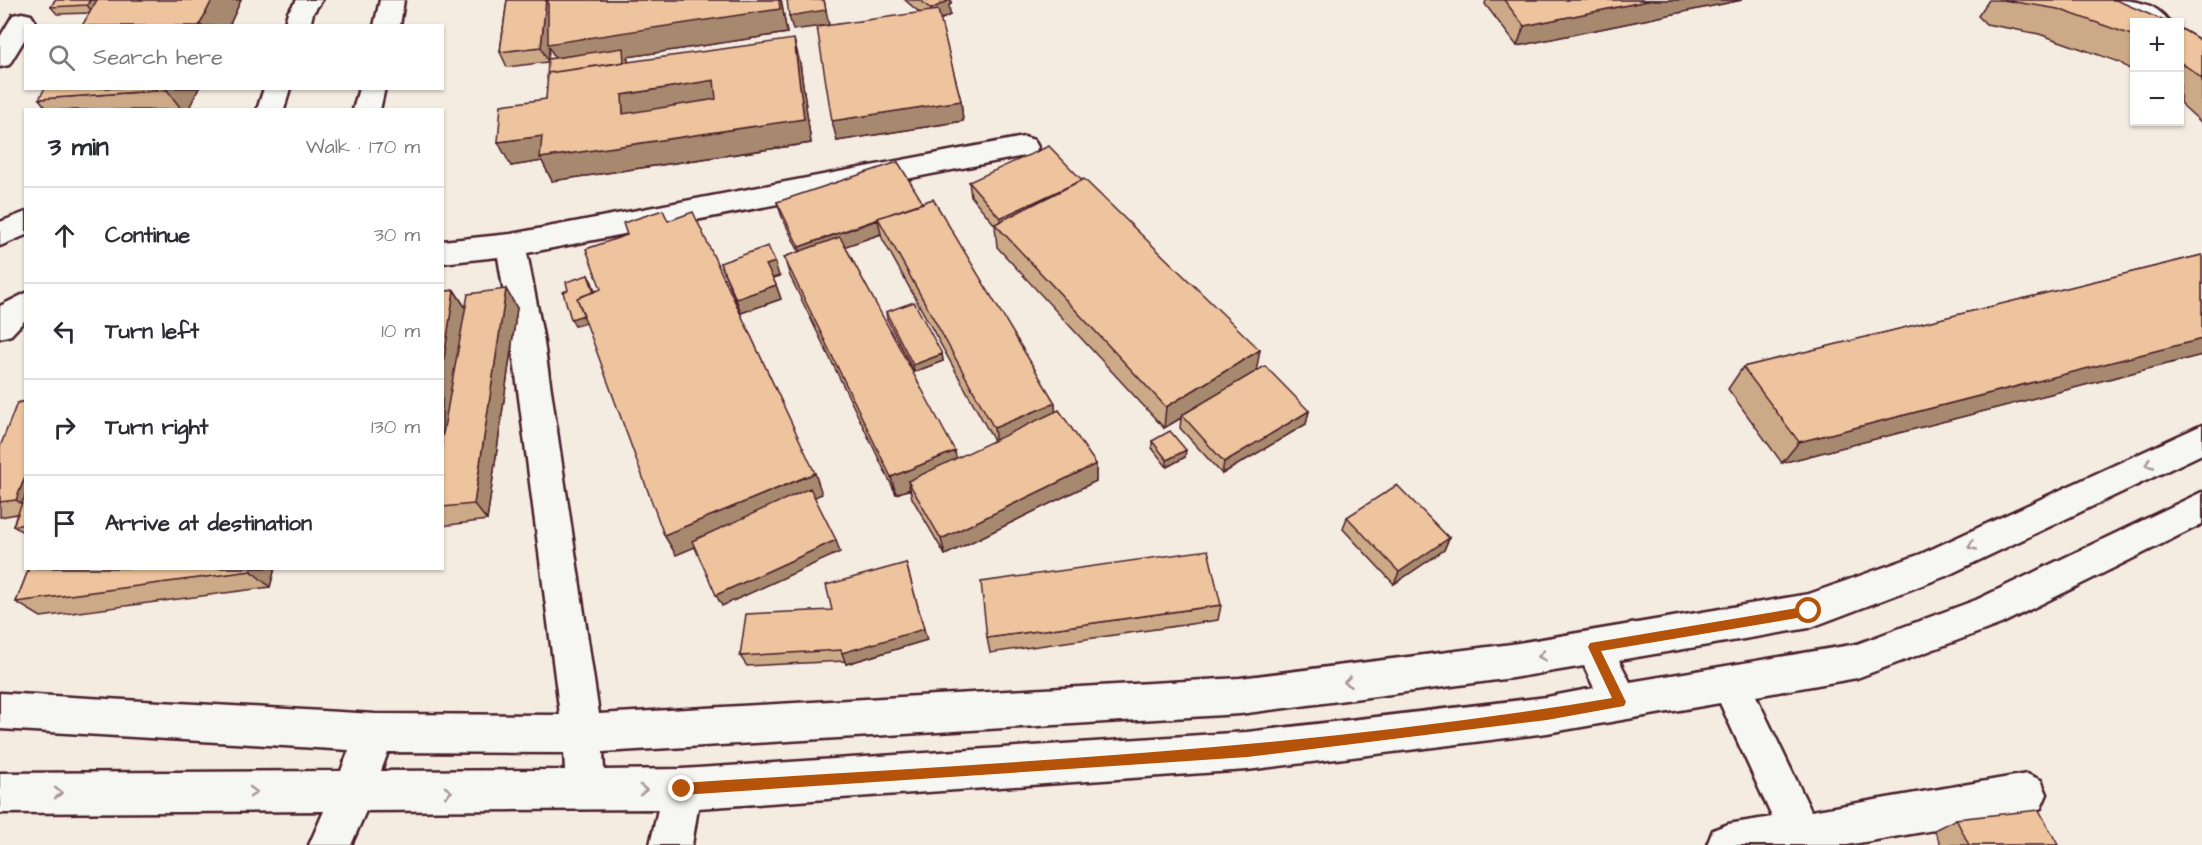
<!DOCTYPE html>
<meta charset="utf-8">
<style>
body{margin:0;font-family:"Architects Daughter",sans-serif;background:#f7f7f7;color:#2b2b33}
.controls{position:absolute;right:18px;top:18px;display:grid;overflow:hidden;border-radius:0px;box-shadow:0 2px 4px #0004}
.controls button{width:54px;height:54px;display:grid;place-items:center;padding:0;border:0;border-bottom:2px solid #e1e1e2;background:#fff;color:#2b2b33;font:30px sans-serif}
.stop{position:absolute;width:18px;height:18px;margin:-14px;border:4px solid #b45309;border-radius:50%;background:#fff}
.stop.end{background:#b45309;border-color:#fff;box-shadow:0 2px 6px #0008}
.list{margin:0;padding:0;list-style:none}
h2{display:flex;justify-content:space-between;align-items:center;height:78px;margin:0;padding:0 24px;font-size:26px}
h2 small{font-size:20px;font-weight:400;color:#7c7c81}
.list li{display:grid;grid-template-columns:39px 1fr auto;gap:18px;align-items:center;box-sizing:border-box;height:96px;padding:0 24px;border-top:2px solid #e1e1e2}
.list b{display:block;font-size:22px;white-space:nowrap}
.list em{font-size:20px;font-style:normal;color:#7c7c81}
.icon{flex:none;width:33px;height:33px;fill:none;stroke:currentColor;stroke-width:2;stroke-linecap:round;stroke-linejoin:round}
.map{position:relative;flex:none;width:2202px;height:845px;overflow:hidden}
.search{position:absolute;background:#fff;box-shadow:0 2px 4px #0004;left:24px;top:24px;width:420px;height:66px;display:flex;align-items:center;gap:15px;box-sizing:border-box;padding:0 21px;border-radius:0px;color:#7c7c81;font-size:22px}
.panel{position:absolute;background:#fff;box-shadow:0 2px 4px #0004;left:24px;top:108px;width:420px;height:462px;border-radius:0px}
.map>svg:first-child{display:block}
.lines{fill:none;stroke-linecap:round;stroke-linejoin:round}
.minor-casing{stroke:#4a1f2b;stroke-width:5}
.minor{fill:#f6f6f2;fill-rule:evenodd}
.wall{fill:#cca987;stroke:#4a1f2b;stroke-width:1.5;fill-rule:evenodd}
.shaded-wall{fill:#a6896e;stroke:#4a1f2b;stroke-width:1.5}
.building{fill:#edc49d;stroke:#4a1f2b;stroke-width:1.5;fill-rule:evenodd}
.oneway{stroke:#a99598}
.route{fill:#b45309}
</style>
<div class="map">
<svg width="2202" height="845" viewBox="0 0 2202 845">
<rect width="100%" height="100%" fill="#f4ece1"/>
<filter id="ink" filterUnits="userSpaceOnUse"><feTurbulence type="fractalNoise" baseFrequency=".0167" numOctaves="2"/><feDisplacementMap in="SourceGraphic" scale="12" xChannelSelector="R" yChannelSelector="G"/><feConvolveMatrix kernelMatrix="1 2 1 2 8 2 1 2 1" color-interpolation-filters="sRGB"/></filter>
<g filter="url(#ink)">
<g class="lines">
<defs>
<path id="minor" d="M297 0H322L313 13 310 26H284L288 12Z
M380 0H404L400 26H374Z
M2109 0C2131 0 2155 1 2169 22 2147 24 2122 20 2109 0Z
M22 13 31 15 35 21 32 26H26V37L9 65 0 67V37L13 15Z
M264 88H290L284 110H257Z
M359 88H385L380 110H353Z
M1024 137 1034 140 1038 147 1034 154 527 253 543 336 599 714 1240 678 1512 644 1809 594 1921 554 2202 425V454L1946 576 1809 628 1619 660 1630 682 1857 644 1976 600 2202 492V524L2001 624 1857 678 1756 696 1811 811 2027 774 2041 780 2047 794 2041 808 2027 814 1847 845H1707L1713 830 1728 824 1772 817 1720 703 1547 733 1247 770 698 808 692 845H650L658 809 366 811 351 845H309L324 811 0 813V773L341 771 349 750 0 729V693L375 714 560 715 511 336 498 257 442 263V241L511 234ZM1584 666 1594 688 1547 697 1247 732 682 769 604 770 603 752 1240 714 1512 678ZM388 752 564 753 565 770 381 771Z
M26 212V235L0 246V222Z
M26 293V319L11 335 0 338V306Z"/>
</defs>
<use href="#minor" class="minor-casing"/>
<use href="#minor" class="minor"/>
</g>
<path class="wall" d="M55 0H241L229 26H82L90 13 57 14 51 7Z
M507 0H781L787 33 627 57 628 62 800 63 811 143 552 181 542 161 511 166 546 99 555 58 549 46 548 62 507 67 500 52Z
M905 0H951V4L949 5 950 15 940 20 961 101 963 121 837 141 920 13Z
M1486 0H1742L1517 46 1485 4Z
M1989 0H2116L2134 22V72L2119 62 2039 34 1986 24 1978 16Z
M2180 28 2202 41V123L2180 103Z
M199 88 188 110H48L39 99Z
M969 182 1257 371 1309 411 1306 424 1222 474 1180 428 1181 418 1164 428 997 247 995 225 971 196Z
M777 202 923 203 1056 412 1096 464V481L945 555 912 498 910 489 896 494 790 276 784 257 799 252 782 217ZM881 234 882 238 994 441 956 459 845 246Z
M2202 255V355L1782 463 1728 389 1743 367Z
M720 263 779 276 773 278 776 285 781 299 741 313Z
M454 290 465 307 517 308 487 520 442 526V292Z
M886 312 942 354 943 361 914 372 887 319Z
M26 401V534L13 526 17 514 0 517V447Z
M1152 441 1185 457 1167 467 1152 448Z
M1347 517 1449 538 1444 550 1394 584 1343 529Z
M29 568H275L270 587 41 617 16 602Z
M1221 605 1218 620 990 653 987 638Z
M927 640 846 664 845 661 747 666 740 656Z
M1956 819 2058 845H1941L1934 830Z"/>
<path class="shaded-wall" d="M90 0H101L93 13 87 5Z
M212 0H241L229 26H199Z
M546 0H781L787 33 627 57 629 63 559 68 549 46 548 62 541 47Z
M824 0 829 25 793 30 789 16Z
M940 0H951V4L949 5 950 15 933 23 931 9Z
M1652 0H1742L1517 46 1524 26Z
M794 39 800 63 811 143 552 181 542 161 511 166 498 142 542 136 804 119Z
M714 80 721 105 623 114 622 95Z
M168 88H199L188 110H182L167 90Z
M961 101 963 121 837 141 832 121Z
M1082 180 1001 231 1000 218Z
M878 220 881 234 803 261 799 247Z
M775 262 779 276 771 279 766 265Z
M588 275 592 282 602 311 589 322 575 326 571 319Z
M776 285 781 299 741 313 736 299Z
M506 289 517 308 487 520 474 504Z
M454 290 469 313 442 507V372Z
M2202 339V355L1782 463 1799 442Z
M1260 350 1256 373 1182 415 1181 418 1164 428 1166 407Z
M942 354 943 361 914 372 913 365Z
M1055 403 1056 421 996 446 994 428Z
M1309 411 1306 424 1222 474 1224 462Z
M1186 450 1185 457 1167 467V460Z
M955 451 958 469 908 481 910 489 896 494 891 477Z
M1096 464V481L945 555 941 539Z
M815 473 822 494 676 555 664 535Z
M26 474V507L16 500Z
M1449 538 1444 550 1394 584 1399 572Z
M836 540 840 552 722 606 716 595Z
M906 563 927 640 846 664 842 653Z
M251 568H275L270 587 251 571Z"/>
<path class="building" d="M55 0H90L87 5 51 7Z
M97 0H212L199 26H82Z
M507 0H546L541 47 500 52Z
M548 0H779L780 9 548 44Z
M787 0H824L826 10 789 16Z
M920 0H947L948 1 931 9Z
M1504 0H1652L1524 26Z
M2003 0H2116L2167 22H2134V36L2058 9Z
M938 10 961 101 832 121 817 27Z
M2180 28 2202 41V79L2193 71 2180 62Z
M794 39 804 119 540 158 542 136 498 142 501 105 546 99 548 73ZM714 80 716 99 623 114 622 95Z
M623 48 624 62 548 73 547 80 548 59Z
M45 88H168L167 90 39 99Z
M1049 146 1082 180 1000 218 969 182Z
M898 162 923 203 878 218V219L799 247 777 202Z
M1084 179 1260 350 1166 407 995 224Z
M933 199 1055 403 994 428 878 218Z
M663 210 668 221 693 212 815 473 664 535 577 298 601 289 586 249 627 235 623 223Z
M840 237 955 451 891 477 784 257Z
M768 246 775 262 766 265 776 285 736 299 720 263Z
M2202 255V339L1799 442 1743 367Z
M588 275 594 292 577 298 584 315 571 319 563 292 568 290 566 282Z
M506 289 474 504 442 507V439L468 294Z
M454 290 442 372V292Z
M914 302 942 354 913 365 886 312Z
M1265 366 1309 411 1224 462 1182 415Z
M26 401V474L16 500 0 502V447L17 403Z
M1059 410 1096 464 941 539 908 481Z
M1170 431 1186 450 1167 460 1152 441Z
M1397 485 1449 538 1399 572 1347 517Z
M810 488 836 540 716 595 692 541Z
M26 493V524L13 526Z
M1208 550 1221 605 987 638 981 582Z
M906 563 924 629 842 653 841 650 740 656 746 614 832 610 826 585Z
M29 568H251V571L16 602Z
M2039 810 2058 845H1969L1956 819Z"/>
<defs><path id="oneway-chevron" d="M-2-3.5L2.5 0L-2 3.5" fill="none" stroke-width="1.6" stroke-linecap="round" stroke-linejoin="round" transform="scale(1.5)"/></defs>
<g class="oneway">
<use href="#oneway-chevron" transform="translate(2149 464) rotate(155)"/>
<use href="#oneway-chevron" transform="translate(1972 546) rotate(155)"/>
<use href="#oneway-chevron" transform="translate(1542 656) rotate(170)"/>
<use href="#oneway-chevron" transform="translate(1348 682) rotate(173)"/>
<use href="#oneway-chevron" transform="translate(643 790) rotate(-1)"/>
<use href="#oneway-chevron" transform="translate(253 792)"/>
<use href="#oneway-chevron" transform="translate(448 792) rotate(-1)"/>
<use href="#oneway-chevron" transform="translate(58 793)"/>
</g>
</g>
<path class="route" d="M1809 606 1814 611 1809 616 1601 651 1626 702 1624 706 1547 720 1247 757 682 795 676 789 682 783C992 763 1305 750 1612 698L1588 647 1590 643Z"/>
</svg>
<div class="controls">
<button>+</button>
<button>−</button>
</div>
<div class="stop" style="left:1809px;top:611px"></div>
<div class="stop end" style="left:682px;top:789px"></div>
<div class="search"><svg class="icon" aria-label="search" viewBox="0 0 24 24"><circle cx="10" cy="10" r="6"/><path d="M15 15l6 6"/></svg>Search here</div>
<section class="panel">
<h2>3 min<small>Walk · 170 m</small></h2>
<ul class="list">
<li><svg class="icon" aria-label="ahead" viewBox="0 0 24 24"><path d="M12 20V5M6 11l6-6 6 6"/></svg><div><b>Continue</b></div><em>30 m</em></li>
<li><svg class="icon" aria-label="left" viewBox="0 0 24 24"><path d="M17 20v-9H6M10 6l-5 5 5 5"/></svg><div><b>Turn left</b></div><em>10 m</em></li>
<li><svg class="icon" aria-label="right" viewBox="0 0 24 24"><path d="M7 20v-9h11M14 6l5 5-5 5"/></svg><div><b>Turn right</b></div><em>130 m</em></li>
<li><svg class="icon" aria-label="arrive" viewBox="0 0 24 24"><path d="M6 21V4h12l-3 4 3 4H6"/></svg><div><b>Arrive at destination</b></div></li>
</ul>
</section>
</div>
